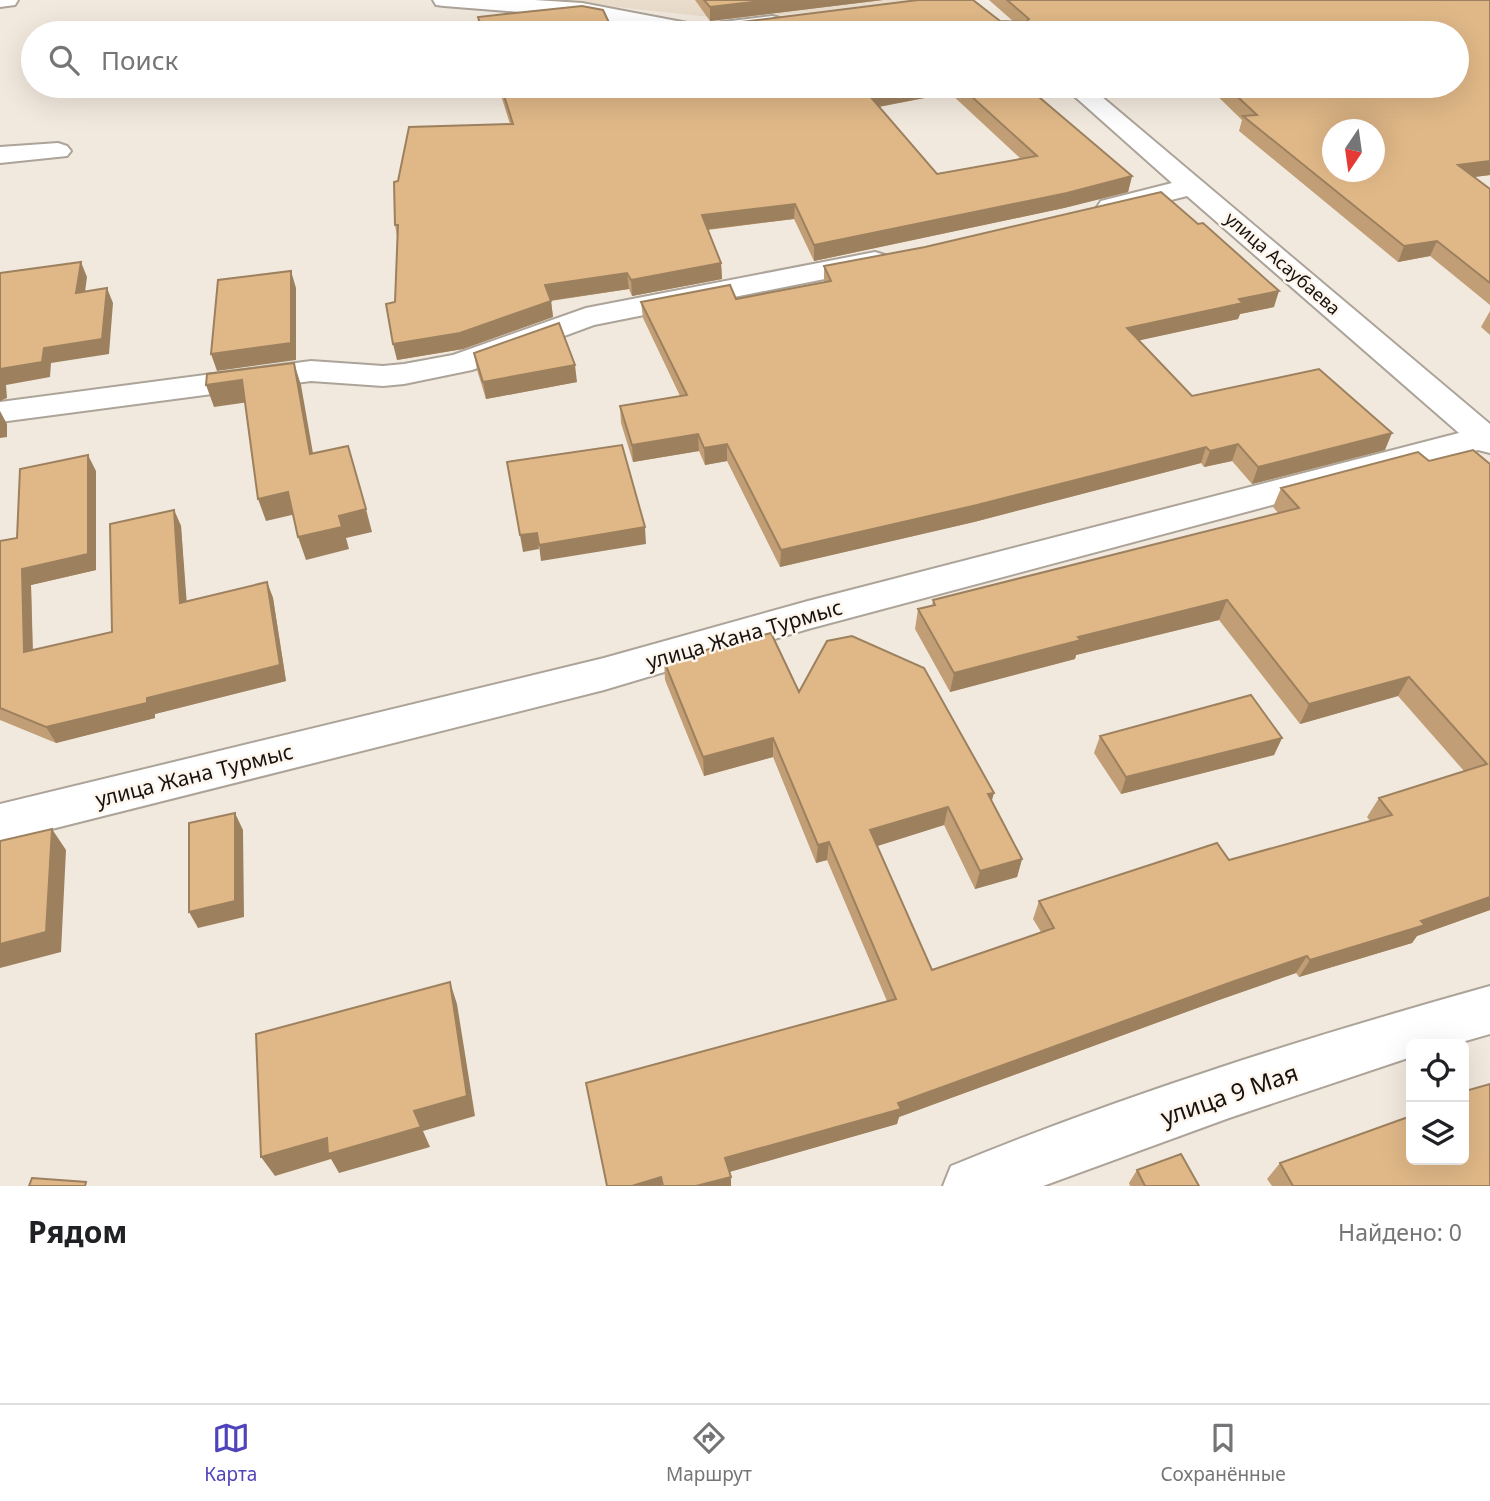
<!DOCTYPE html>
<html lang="ru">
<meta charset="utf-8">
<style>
body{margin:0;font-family:"Noto Sans",sans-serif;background:#f6f6f6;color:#202124}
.controls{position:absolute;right:21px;bottom:21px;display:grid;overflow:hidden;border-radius:10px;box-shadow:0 7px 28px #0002}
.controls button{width:63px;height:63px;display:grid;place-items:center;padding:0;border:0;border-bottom:2px solid #e0e0e0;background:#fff;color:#202124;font:35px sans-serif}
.compass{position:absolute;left:1322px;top:119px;width:63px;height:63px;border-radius:50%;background:#fff;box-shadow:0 7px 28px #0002;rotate:193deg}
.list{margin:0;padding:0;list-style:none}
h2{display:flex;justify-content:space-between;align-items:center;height:91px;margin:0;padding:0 28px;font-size:30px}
h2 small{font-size:23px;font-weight:400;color:#757577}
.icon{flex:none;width:38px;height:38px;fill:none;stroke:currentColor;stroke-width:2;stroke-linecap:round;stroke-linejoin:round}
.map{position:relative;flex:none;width:1490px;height:1186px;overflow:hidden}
.search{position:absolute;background:#fff;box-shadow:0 7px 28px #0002;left:21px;right:21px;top:21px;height:77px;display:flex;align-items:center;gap:18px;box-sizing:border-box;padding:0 24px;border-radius:38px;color:#757577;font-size:26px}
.sheet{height:217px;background:#fff}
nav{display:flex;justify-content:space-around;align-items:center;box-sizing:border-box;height:98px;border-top:2px solid #e0e0e0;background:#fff;font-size:19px;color:#757577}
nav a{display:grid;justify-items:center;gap:4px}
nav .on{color:#4f43bb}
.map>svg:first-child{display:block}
.built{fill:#eadccb}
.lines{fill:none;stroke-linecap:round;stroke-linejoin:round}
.minor-casing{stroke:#aca399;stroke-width:4}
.highway-casing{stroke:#aca399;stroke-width:4}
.minor{fill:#fff;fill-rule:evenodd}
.highway{fill:#fff;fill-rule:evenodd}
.wall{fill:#c19e75;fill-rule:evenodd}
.shaded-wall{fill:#9d815f}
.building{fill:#e0b888;stroke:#9d815f;stroke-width:2;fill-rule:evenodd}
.labels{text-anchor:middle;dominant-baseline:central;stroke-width:5;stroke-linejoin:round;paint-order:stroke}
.far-street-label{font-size:18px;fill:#16120f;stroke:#fef6ed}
.street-label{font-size:21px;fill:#16120f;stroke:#fef6ed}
.near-street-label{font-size:24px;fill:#16120f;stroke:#fef6ed}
</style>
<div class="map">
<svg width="1490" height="1186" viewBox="0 0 1490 1186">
<rect width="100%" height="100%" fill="#f2e9de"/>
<path class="built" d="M550 0H918L738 20Z"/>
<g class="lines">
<defs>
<path id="minor" d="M433 0H534L582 3 698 25 772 16 780 18 783 23 780 28 742 33H670L582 17 444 6 436 5Z
M1063 86H1089L1490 424V453L1478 450 808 629 604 690 0 842V804L604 658 808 601 1459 433 1187 196 1111 215 1101 213 1097 207 1101 201 1172 183Z
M58 143 67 146 71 151 67 156 0 163V147Z
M875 252 885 255 889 261 885 267 594 325 472 370 404 384 383 386 311 381 0 422V402L311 361 383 366 404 364 453 355 586 308Z
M1490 986V1034L1455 1044H1411V1057L1229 1118 1043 1186H943L951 1166C1126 1094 1308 1037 1490 986Z"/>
<path id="highway" d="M0 0H18L15 5 0 7Z"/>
</defs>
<use href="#minor" class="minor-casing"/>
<use href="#highway" class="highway-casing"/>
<use href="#minor" class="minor"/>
<use href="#highway" class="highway"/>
</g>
<path class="wall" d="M695 0H883L710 21Z
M989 0H1490V175L1474 177 1490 189V305L1430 256 1398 262 1239 131 1242 120 1207 86H1457V33H721L720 22H1014Z
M478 17 614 33H481Z
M498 86H645L650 87 657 86H1028L1027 87 1132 176 1128 192 1064 208 814 261 794 219 708 230 721 263 722 279 632 296 629 289 551 301 553 317 463 349 397 360 395 302 397 237 395 225 398 181 510 124ZM950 93 1021 159 937 174 879 107Z
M824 266 1274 307 1240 314 1238 319 1139 340 1192 396 1385 450 1252 484 1232 461 1204 467 1201 463 974 522 780 567 727 461 705 465 699 451 633 462 621 423 620 406 680 396 643 318 641 302 736 299 824 283Z
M1490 311V335L1481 327Z
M474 353 577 382 486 399 477 370Z
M1429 461 1490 464V910L1417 936 1412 943 1299 977 1296 973 1219 1000 899 1117 897 1124 729 1172 731 1186H607L887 1001 827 860 816 863 773 757 704 776 665 680 664 661 799 692 991 801 1022 859 1017 877 975 889 944 825 877 846 932 970 1041 932 1033 919 1039 901 1229 860 1370 821 1367 817 1379 798 1464 771 1398 696 1300 724 1219 620 1076 655 1075 659 950 692 915 629 918 609 932 606 933 600 1279 514 1273 507 1281 488Z
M96 471V570L31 585 33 650 112 632 174 510 181 526 186 602 267 582 273 598 286 681 155 714V718L56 743 0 720V541L17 538Z
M1100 736 1282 738 1274 755 1121 794 1094 753Z
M1490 1084V1186H1272L1267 1179 1280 1163 1464 1160V1092Z
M1137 1170 1199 1186H1130L1129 1183Z"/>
<path class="shaded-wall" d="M770 0H883L710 21V7Z
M913 86H951L950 93 867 109 868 94Z
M1490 161V175L1451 180 1458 165Z
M1132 176 1128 192 1064 208 814 261V245Z
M795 204 794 219 702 230V215Z
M1437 241 1430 256 1398 262 1404 246Z
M81 262 87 277 83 307 76 293Z
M721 263 722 279 632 296 631 280Z
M291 271 296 288V360L217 371 211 354Z
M627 273 629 289 547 301 545 285Z
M107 288 113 303 109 354 51 363 50 377 6 385 7 398 0 401V369L44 348Z
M1279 291 1274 307 1240 314 1238 319 1123 344 1127 328 1239 299Z
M551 301 553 317 463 349 397 360 393 344Z
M294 363 301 385 317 476 310 454Z
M575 365 577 382 486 399 483 382Z
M242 380 249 402 214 407 206 385Z
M0 411 7 424V437L0 438Z
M1392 433 1385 450 1252 484 1258 467Z
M698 434 699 451 633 462 632 445Z
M727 444V461L705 465 704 448Z
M1238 444 1232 461 1204 467 1210 451Z
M1206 447 1201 463 974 522 780 567 781 550Z
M88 455 96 471V570L31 585 33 667 24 652 22 569Z
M288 492 296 514 266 521 258 499Z
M366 509 372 532 346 538 349 549 306 560 298 537 339 516Z
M174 510 181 526 188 619 180 603Z
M645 527 646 544 541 561 539 545Z
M537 533 539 549 523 552 520 535Z
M267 582 273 598 286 681 155 714V718L56 743 46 727 147 698Z
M1227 600 1219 620 1076 655 1075 659 950 692 954 673 1078 637Z
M1409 677 1398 696 1300 724 1309 704Z
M773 738V757L704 776 703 757Z
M1282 738 1274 755 1121 794 1126 777Z
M994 793 989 811 988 794Z
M948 807 944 825 868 849 870 830Z
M235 813 243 830 244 917 198 928 189 912Z
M52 829 66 850 61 952 0 968V944Z
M829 842 827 860 816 863 818 845Z
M1022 859 1017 877 975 889 980 871Z
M1490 897V910L1417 936 1412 943 1299 977 1310 960Z
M1307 956 1296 973 1219 1000 899 1117 897 1124 726 1173 725 1158 898 1103 1229 983Z
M450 982 457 1004 475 1116 423 1131 430 1147 339 1173 331 1159 275 1176 261 1157 414 1111Z
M661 1177 662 1186H632Z
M731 1177V1186H696Z"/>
<path class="building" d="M704 0H770L710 7Z
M918 0H973L1000 21 1026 22 1029 19 1007 0H1490V161L1458 165 1490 189V283L1437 241 1404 246 1243 116 1257 115 1226 86H1457V33H732L720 22H741ZM1333 130H1375V172H1333Z
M582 6 603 10 614 33H483L478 17Z
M501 86H645L650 87 657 86H913L868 94 937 174 1037 156 960 86H1026L1132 176 1067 193 814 245 795 204 702 215 721 263 631 280 627 273 545 285 551 301 460 333 393 344 386 304 395 302 398 225H395L394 182 398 181 409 127 513 124Z
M1161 192 1198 224 1203 223 1279 291 1239 299 1243 303 1127 328 1192 396 1319 369 1392 433 1258 467 1238 444 1210 451 1206 447 977 505 781 550 727 444 704 448 698 434 632 445 620 406 687 395 641 302 730 285 736 299 831 281 824 266 925 247Z
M81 262 76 293 107 288 102 339 44 348 42 362 0 369V273Z
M291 271V343L211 354 218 280Z
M559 323 575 365 483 382 474 353Z
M294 363 310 454 348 446 366 509 339 516 342 527 298 537 288 492 258 499 242 380 206 385 207 374Z
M622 445 645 527 539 545 537 533 520 535 507 462Z
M1473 450 1490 464V897L1421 921 1425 925 1310 960 1307 956 1229 983 898 1103 901 1109 725 1158 731 1177 696 1186H663L661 1177 632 1186H607L586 1083 896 999 829 842 818 845 773 738 703 757 664 661 771 633 799 692 827 641 852 636 924 668 994 793 988 794 1022 859 980 871 948 807 870 830 932 970 1054 928 1039 901 1217 843 1229 860 1392 815 1379 798 1487 764 1409 677 1309 704 1227 600 1078 637 1081 640 954 673 918 609 935 605 933 600 1299 508 1281 488 1418 452 1429 461Z
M88 455V554L22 569 24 652 112 632 110 524 174 510 180 603 267 582 280 665 147 698V703L46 727 0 708V541L17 538 20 469Z
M1251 695 1282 738 1126 777 1100 736Z
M235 813V901L189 912V823Z
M52 829 46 932 0 944V841Z
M450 982 467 1096 414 1111 421 1127 328 1154 327 1138 261 1157 256 1034Z
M1490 1084V1186H1293L1280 1163 1411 1116V1160H1464V1095L1467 1094 1465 1091Z
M1181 1154 1199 1186H1145L1137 1170Z
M32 1178 86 1182 85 1186H29Z"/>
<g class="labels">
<g class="far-street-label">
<text transform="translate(1283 263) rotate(41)">улица Асаубаева</text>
</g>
<g class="street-label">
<text transform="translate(744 634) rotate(-16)">улица Жана Турмыс</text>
<text transform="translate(194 775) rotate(-14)">улица Жана Турмыс</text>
</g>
<g class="near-street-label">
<text transform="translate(1229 1094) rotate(-19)">улица 9 Мая</text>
</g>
</g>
</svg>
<div class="controls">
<button><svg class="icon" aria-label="locate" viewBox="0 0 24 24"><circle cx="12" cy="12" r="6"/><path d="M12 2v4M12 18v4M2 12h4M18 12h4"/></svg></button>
<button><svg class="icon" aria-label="layers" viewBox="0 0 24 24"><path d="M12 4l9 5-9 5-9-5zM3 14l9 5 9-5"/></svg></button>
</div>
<svg class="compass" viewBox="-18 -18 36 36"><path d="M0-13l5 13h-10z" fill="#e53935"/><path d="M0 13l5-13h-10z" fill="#757577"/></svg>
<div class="search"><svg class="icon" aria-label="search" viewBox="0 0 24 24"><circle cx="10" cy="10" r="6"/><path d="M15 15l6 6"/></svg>Поиск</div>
</div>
<section class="sheet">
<h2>Рядом<small>Найдено: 0</small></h2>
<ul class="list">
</ul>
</section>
<nav>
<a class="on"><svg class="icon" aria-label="map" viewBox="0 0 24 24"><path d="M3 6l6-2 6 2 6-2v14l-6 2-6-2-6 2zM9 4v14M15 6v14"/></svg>Карта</a>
<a><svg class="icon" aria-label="directions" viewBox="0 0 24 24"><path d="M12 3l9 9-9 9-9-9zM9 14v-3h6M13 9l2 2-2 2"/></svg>Маршрут</a>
<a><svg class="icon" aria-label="saved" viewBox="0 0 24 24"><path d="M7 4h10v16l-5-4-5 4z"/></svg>Сохранённые</a>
</nav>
